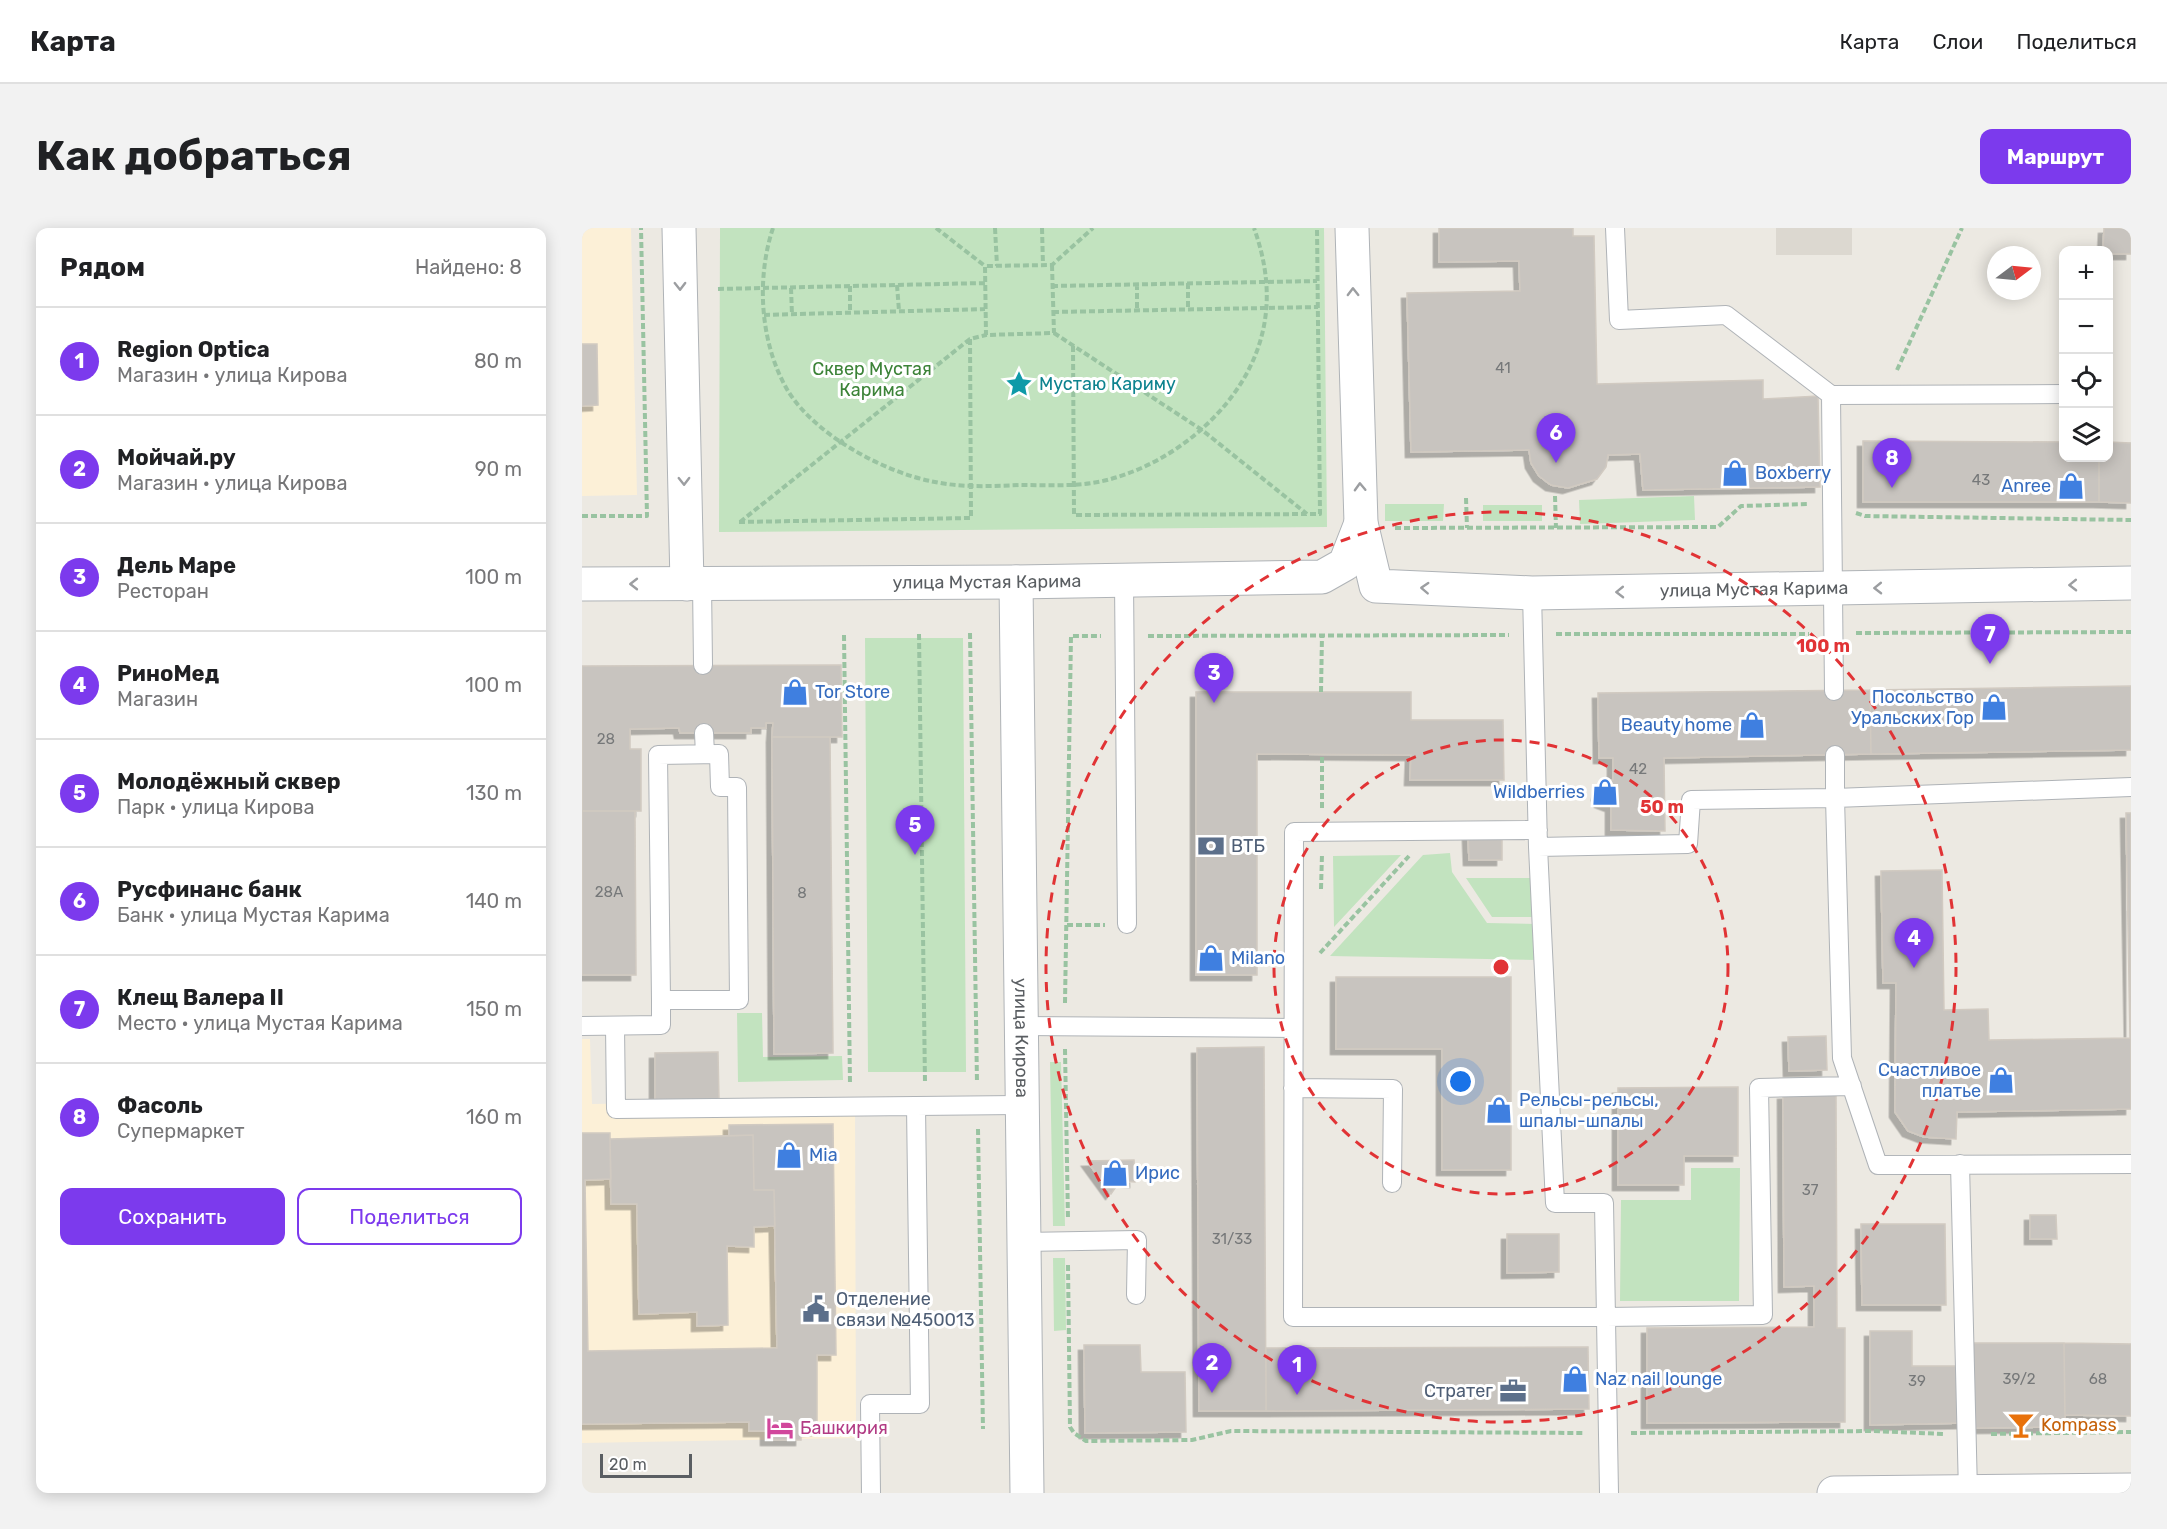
<!DOCTYPE html>
<html lang="ru">
<meta charset="utf-8">
<style>
body{margin:0;font-family:Rubik,sans-serif;background:#f2f2f2;color:#202124}
.controls{position:absolute;right:18px;top:18px;display:grid;overflow:hidden;border-radius:12px;box-shadow:0 3px 15px #0003}
.controls button{width:54px;height:54px;display:grid;place-items:center;padding:0;border:0;border-bottom:2px solid #e0e0e0;background:#fff;color:#202124;font:30px sans-serif}
.compass{position:absolute;left:1405px;top:18px;width:54px;height:54px;border-radius:50%;background:#fff;box-shadow:0 3px 15px #0003;rotate:74deg}
.scale{position:absolute;left:18px;bottom:15px;width:92px;box-sizing:border-box;padding-left:6px;border:3px solid #5a5e62;border-top:0;font-size:16px;line-height:21px;white-space:nowrap;color:#5a5e62;-webkit-text-stroke:4px #fff;paint-order:stroke}
.you{position:absolute;left:879px;top:854px;width:21px;height:21px;margin:-15px;border:4px solid #fff;border-radius:50%;background:#1a73e8;box-shadow:0 0 0 9px #1a73e833}
.badge{display:grid;place-items:center;width:39px;height:39px;border-radius:50%;background:#7c3aed;color:#fff;font-size:20px;font-weight:700}
.pin{position:absolute;translate:-50% -50px;filter:drop-shadow(0 2px 3px #0008)}
.pin::after{content:'';position:absolute;top:32px;width:21px;height:18px;background:inherit;clip-path:polygon(0 0,100% 0,50% 100%)}
.list{margin:0;padding:0;list-style:none}
h2{display:flex;justify-content:space-between;align-items:center;height:78px;margin:0;padding:0 24px;font-size:26px}
h2 small{font-size:20px;font-weight:400;color:#757577}
.list li{display:grid;grid-template-columns:39px 1fr auto;gap:18px;align-items:center;box-sizing:border-box;height:108px;padding:0 24px;border-top:2px solid #e0e0e0}
.list b{display:block;font-size:22px;white-space:nowrap}
.list p{margin:0;font-size:20px;white-space:nowrap;color:#757577}
.list em{font-size:20px;font-style:normal;color:#757577}
.actions{display:flex;gap:12px;padding:18px 24px}
.actions a{flex:1;padding:14px 0;border:2px solid #7c3aed;border-radius:12px;text-align:center;font-size:21px;color:#7c3aed}
.actions .main{background:#7c3aed;color:#fff}
.icon{flex:none;width:33px;height:33px;fill:none;stroke:currentColor;stroke-width:2;stroke-linecap:round;stroke-linejoin:round}
.map{position:relative;flex:none;width:1549px;height:1265px;overflow:hidden;border-radius:12px}
header{display:flex;align-items:center;gap:36px;box-sizing:border-box;height:84px;padding:0 30px;background:#fff;border-bottom:2px solid #e0e0e0}
header strong{font-size:28px}
nav{display:flex;gap:33px;margin-inline-start:auto;font-size:21px}
.intro{display:flex;align-items:center;justify-content:space-between;box-sizing:border-box;height:144px;padding:0 36px}
h1{margin:0;font-size:42px}
.button{padding:15px 27px;border-radius:12px;background:#7c3aed;color:#fff;font-size:21px;font-weight:700}
main{display:flex;gap:36px;padding:0 36px}
aside{flex:1;background:#fff;border-radius:12px;box-shadow:0 3px 15px #0003}
.map>svg:first-child{display:block}
.commercial{fill:#fcf0d7}
.education{fill:#dcd8d0}
.green{fill:#c2e3bf}
.building{fill:#c8c4bf;stroke:#d1cac1;stroke-width:1.5;filter:url(#shadow)}
.lines{fill:none;stroke-linecap:round;stroke-linejoin:round}
.service-casing{stroke:#afb3b7;stroke-width:20}
.minor-casing{stroke:#afb3b7;stroke-width:35}
.secondary-casing{stroke:#afb2b7;stroke-width:35}
.path{stroke:#99c3a1;stroke-width:4;stroke-dasharray:6 3;stroke-linecap:butt}
.service{stroke:#fff;stroke-width:18}
.minor{stroke:#fff;stroke-width:33}
.secondary{stroke:#fff;stroke-width:33}
.oneway{stroke:#9c9ea1}
.ring{fill:none;stroke:#e13335;stroke-width:3;stroke-dasharray:10 8}
.labels{text-anchor:middle;dominant-baseline:central;stroke-width:6;stroke-linejoin:round;paint-order:stroke}
.number-label{font-size:15px;fill:#767879}
.park-label{font-size:18px;fill:#3c8338;stroke:#fff}
.culture-label{font-size:18px;fill:#0d838f;stroke:#fff;text-anchor:start}
.shop-label{font-size:18px;fill:#366cbe;stroke:#fff;text-anchor:start}
.street-label{font-size:18px;fill:#5a5e62;stroke:#fff}
.service-label{font-size:18px;fill:#4e5e75;stroke:#fff;text-anchor:start}
.food-label{font-size:18px;fill:#c56008;stroke:#fff;text-anchor:start}
.hotel-label{font-size:18px;fill:#b23c85;stroke:#fff;text-anchor:start}
.centre{fill:#e13335;stroke:#fff;stroke-width:3}
.ring-label{font-size:18px;text-anchor:middle;font-weight:bold;fill:#e13335;stroke:#fff;stroke-width:6;stroke-linejoin:round;paint-order:stroke}
</style>
<header>
<strong>Карта</strong>
<nav><a>Карта</a><a>Слои</a><a>Поделиться</a></nav>
</header>
<div class="intro"><h1>Как добраться</h1><a class="button">Маршрут</a></div>
<main>
<aside>
<h2>Рядом<small>Найдено: 8</small></h2>
<ul class="list">
<li><span class="badge">1</span><div><b>Region Optica</b><p>Магазин · улица Кирова</p></div><em>80 m</em></li>
<li><span class="badge">2</span><div><b>Мойчай.ру</b><p>Магазин · улица Кирова</p></div><em>90 m</em></li>
<li><span class="badge">3</span><div><b>Дель Маре</b><p>Ресторан</p></div><em>100 m</em></li>
<li><span class="badge">4</span><div><b>РиноМед</b><p>Магазин</p></div><em>100 m</em></li>
<li><span class="badge">5</span><div><b>Молодёжный сквер</b><p>Парк · улица Кирова</p></div><em>130 m</em></li>
<li><span class="badge">6</span><div><b>Русфинанс банк</b><p>Банк · улица Мустая Карима</p></div><em>140 m</em></li>
<li><span class="badge">7</span><div><b>Клещ Валера II</b><p>Место · улица Мустая Карима</p></div><em>150 m</em></li>
<li><span class="badge">8</span><div><b>Фасоль</b><p>Супермаркет</p></div><em>160 m</em></li>
</ul>
<div class="actions"><a class="main">Сохранить</a><a>Поделиться</a></div>
</aside>
<div class="map">
<svg width="1549" height="1265" viewBox="0 0 1549 1265">
<defs>
<filter id="shadow"><feDropShadow dx="-5.5" dy="5.5" stdDeviation="0" flood-color="#0004"/></filter>
</defs>
<rect width="100%" height="100%" fill="#ece9e2"/>
<path class="commercial" d="M0 0H49L55 267 0 268Z
M0 811H8L10 876 273 872 274 1210 0 1215Z"/>
<path class="education" d="M1194 0H1270V27H1194Z"/>
<path class="green" d="M138 0H742L745 299 137 304Z
M1112 268 1113 292 998 296 997 272Z
M803 276H862L861 293H803Z
M901 277H960V293H901Z
M283 410H381L384 844H286Z
M868 625 870 644 905 695 956 696 955 732 748 728 841 627Z
M819 627 752 699 751 628Z
M884 650H953V689H910Z
M155 785H180L181 829 260 828 261 852 156 854Z
M468 834H479L483 998H471Z
M1109 940H1158L1157 1073H1038L1039 972H1109Z
M471 1030H483L484 1102 472 1103Z"/>
<path class="building" d="M857 0H991V8H1012L1015 156 1181 152V171L1236 168 1238 259 1061 262 1058 226 1026 227 1024 239 1015 251 986 260 969 257 957 248 949 235 947 222 829 224 825 65 938 63 937 33 857 34Z
M1522 0H1549V26H1526V22H1521Z
M0 116H15L16 177 0 178Z
M1281 213 1482 214V230H1517V274H1281Z
M1526 214 1549 215V275L1517 274V230H1526Z
M259 437 260 509H190L191 495H184V500H169V505H98L97 500 48 501V521H59V583H0V438Z
M1549 458V522L1289 526 1288 462Z
M1288 462 1289 526 1082 530 1083 603 1029 602V578L1018 574 1015 567 1017 559 1022 554 1031 552V530H1017L1016 465Z
M614 464H829V492H921L922 552H828L829 527 675 526V747H614Z
M190 509H248L251 825 192 826Z
M0 583H53L54 747H0Z
M1544 585H1549V881L1375 884 1374 911 1342 909 1326 903 1313 884 1314 755H1301L1299 643 1360 642 1362 782 1406 781 1407 812 1548 810Z
M886 607H920V632H887Z
M754 749H929V942H860V821H754Z
M1244 808 1245 842 1207 843 1206 809Z
M682 819 684 1183H617L615 820Z
M136 824 137 872H73V825Z
M1156 859V928H1102V957H1036V860Z
M1254 865 1255 1100H1263V1194L1065 1195V1100L1232 1099V1058L1202 1059 1201 866Z
M251 896 254 1127H235V1202L219 1203V1212H184V1203H167V1194L0 1196V905H28V911L29 951 3 952 6 1123 195 1120 192 962H172L171 907 147 908V897Z
M171 907 172 962H192L193 998 172 999V1019L145 1018 146 1097 115 1098V1084L57 1086 55 976H29L28 911Z
M552 932 553 954 538 953 529 966 505 933Z
M1448 987H1474L1475 1011H1448Z
M1279 996H1363L1364 1077H1280Z
M925 1006H977V1044L925 1045Z
M1288 1103H1330V1138H1381L1383 1195 1288 1197Z
M1391 1115H1482L1483 1199 1392 1200Z
M1482 1115 1549 1116V1188L1483 1187Z
M502 1117H558L559 1144H603L604 1204 503 1205Z
M1006 1119 1007 1181 684 1183V1120Z"/>
<g class="lines">
<defs>
<path id="service" d="M1033 0 1037 92 1144 87 1249 167
M542 353 545 696
M120 355 121 437
M950 365 956 619 973 975H1022L1027 1265
M1252 463 1249 167 1482 166
M122 505 123 526
M1549 559 1253 570 1260 830 1296 937 1549 936
M956 602 712 604 711 1089H1024L1181 1087 1177 860 1270 858
M956 619 1106 616 1109 572 1253 570V527
M0 798 79 797V772L76 527 137 526 138 559H155L157 772H79
M33 798 34 881 440 877
M439 798 711 800
M711 860 811 861 810 955
M1378 936 1386 1264
M442 1014 555 1012 554 1067
M289 1265 288 1176H338L334 878"/>
<g id="minor">
<path d="M97 0 105 356"/>
<path id="s1" d="M770 0 779 295 794 358 950 365 1549 355"/>
<path id="s2" d="M434 354 445 1265"/>
<path id="s3" d="M0 356 434 354 740 349 763 336 779 295"/>
</g>
<path id="secondary" d="M1252 1265 1549 1262"/>
</defs>
<use href="#service" class="service-casing"/>
<use href="#minor" class="minor-casing"/>
<use href="#secondary" class="secondary-casing"/>
<path class="path" d="M191 0C174 51 178 116 206 163 233 207 303 245 353 254 382 260 411 258 439 257 468 257 498 259 525 252 580 238 632 200 661 152 690 103 691 53 672 0
M354 0 403 38
M413 0 415 38
M460 0 461 37
M470 37 472 105 404 107 403 38 470 37 511 0
M606 55V81
M555 56V82
M315 57 317 83
M268 58V85
M470 58 735 53
M209 60 210 87
M136 61 403 55
M471 84 736 79
M182 87 403 81
M472 105 620 202 725 286
M491 118 492 287 738 286 735 0
M1315 142 1380 0
M973 268 974 300
M884 270 885 300
M1274 285 1283 288 1549 292
M0 288H65L59 0
M157 294 389 290 388 111
M158 294 388 111 404 107
M813 300 1136 299 1159 278 1226 276
M388 405 395 855
M1274 405 1549 404
M337 406 343 855
M974 406H1227
M262 407 268 856
M566 408 927 407
M739 464 740 407
M740 580V526
M739 661 740 626
M485 697H523
M738 725 827 628
M483 775 489 408H519
M483 821 486 991
M396 901 401 1201
M486 1037 488 1199 492 1205 504 1213 610 1212 649 1203 1002 1205
M1049 1205 1289 1203 1362 1206
M1409 1206 1549 1204"/>
<use href="#service" class="service"/>
<use href="#minor" class="minor"/>
<use href="#secondary" class="secondary"/>
</g>
<defs><path id="oneway-chevron" d="M-2-3.5L2.5 0L-2 3.5" fill="none" stroke-width="1.6" stroke-linecap="round" stroke-linejoin="round" transform="scale(1.5)"/></defs>
<g class="oneway">
<use href="#oneway-chevron" transform="translate(98 58) rotate(89)"/>
<use href="#oneway-chevron" transform="translate(771 64) rotate(-91)"/>
<use href="#oneway-chevron" transform="translate(102 253) rotate(89)"/>
<use href="#oneway-chevron" transform="translate(778 259) rotate(-92)"/>
<use href="#oneway-chevron" transform="translate(52 356) rotate(180)"/>
<use href="#oneway-chevron" transform="translate(1491 357) rotate(179)"/>
<use href="#oneway-chevron" transform="translate(843 360) rotate(-177)"/>
<use href="#oneway-chevron" transform="translate(1296 360) rotate(179)"/>
<use href="#oneway-chevron" transform="translate(1038 364) rotate(179)"/>
</g>
<g class="ring">
<circle cx="919" cy="739" r="227"/>
<circle cx="919" cy="739" r="455"/>
</g>
<defs>
<symbol id="sight-bare" viewBox="-9 -9 18 18"><path d="M0-6L1.8-2.2L6-1.7L2.9 1.2L3.7 5.4L0 3.3L-3.7 5.4L-2.9 1.2L-6-1.7L-1.8-2.2Z" fill="#0f9aa8" stroke="#fff" stroke-width="2.5" paint-order="stroke"/></symbol>
<symbol id="shop-bare" viewBox="-9 -9 18 18"><path d="M-5-2.5h2.3a2.7 3.5 0 0 1 5.4 0H5L5.5 6h-11ZM-1.5-2.5h3a1.5 2.3 0 0 0-3 0Z" fill="#3f7fe0" stroke="#fff" stroke-width="2.5" paint-order="stroke"/></symbol>
<symbol id="bank-bare" viewBox="-9 -9 18 18"><path d="M-6-4H6V4H-6ZM0-2.3a2.3 2.3 0 1 0 0 4.6a2.3 2.3 0 1 0 0-4.6Z" fill="#5c6f8a" stroke="#fff" stroke-width="2.5" paint-order="stroke"/></symbol>
<symbol id="civic-bare" viewBox="-9 -9 18 18"><path d="M-.6-6.5H3V-4.5H.6V-3L4-1V1h2V6H-6V1h2V-1L-.6-3ZM-1.2 2.5V6h2.4V2.5Z" fill="#5c6f8a" stroke="#fff" stroke-width="2.5" paint-order="stroke"/></symbol>
<symbol id="office-bare" viewBox="-9 -9 18 18"><path d="M-6-3h4V-5.5h4V-3h4V5H-6ZM-1-4.5V-3h2v-1.5ZM-6 0V1H6V0Z" fill="#5c6f8a" stroke="#fff" stroke-width="2.5" paint-order="stroke"/></symbol>
<symbol id="bar-bare" viewBox="-9 -9 18 18"><path d="M-6-5H6L.8 .8V4.5H3.5V6h-7V4.5H-.8V.8Z" fill="#e8710a" stroke="#fff" stroke-width="2.5" paint-order="stroke"/></symbol>
<symbol id="hotel-bare" viewBox="-9 -9 18 18"><path d="M-6-4.5h1.5V1H6V5H4.5V3h-9V5H-6ZM-4 0a1.8 1.8 0 1 1 3.6 0ZM.5 0V-2.5h3Q6-2.5 6 0Z" fill="#d1479c" stroke="#fff" stroke-width="2.5" paint-order="stroke"/></symbol>
</defs>
<g fill-rule="evenodd">
<use href="#sight-bare" x="418" y="137" width="38" height="38"/>
<use href="#shop-bare" x="1134" y="226" width="38" height="38"/>
<use href="#shop-bare" x="1470" y="239" width="38" height="38"/>
<use href="#shop-bare" x="194" y="445" width="38" height="38"/>
<use href="#shop-bare" x="1393" y="460" width="38" height="38"/>
<use href="#shop-bare" x="1151" y="478" width="38" height="38"/>
<use href="#shop-bare" x="1004" y="545" width="38" height="38"/>
<use href="#bank-bare" x="610" y="599" width="38" height="38"/>
<use href="#shop-bare" x="610" y="711" width="38" height="38"/>
<use href="#shop-bare" x="1400" y="833" width="38" height="38"/>
<use href="#shop-bare" x="898" y="863" width="38" height="38"/>
<use href="#shop-bare" x="188" y="908" width="38" height="38"/>
<use href="#shop-bare" x="514" y="926" width="38" height="38"/>
<use href="#civic-bare" x="215" y="1062" width="38" height="38"/>
<use href="#shop-bare" x="974" y="1132" width="38" height="38"/>
<use href="#office-bare" x="912" y="1144" width="38" height="38"/>
<use href="#bar-bare" x="1420" y="1178" width="38" height="38"/>
<use href="#hotel-bare" x="179" y="1181" width="38" height="38"/>
</g>
<g class="labels">
<g class="number-label">
<text x="921" y="140">41</text>
<text x="1399" y="252">43</text>
<text x="24" y="511">28</text>
<text x="1056" y="541">42</text>
<text x="27" y="664">28А</text>
<text x="220" y="665">8</text>
<text x="1228" y="962">37</text>
<text x="650" y="1011">31/33</text>
<text x="1437" y="1151">39/2</text>
<text x="1516" y="1151">68</text>
<text x="1335" y="1153">39</text>
</g>
<g class="park-label">
<text x="290" y="141">Сквер Мустая<tspan x="290" dy="21">Карима</tspan></text>
</g>
<g class="culture-label">
<text x="457" y="156">Мустаю Кариму</text>
</g>
<g class="shop-label">
<text x="1173" y="245">Boxberry</text>
<text x="1469" y="258" text-anchor="end">Anree</text>
<text x="233" y="464">Tor Store</text>
<text x="1392" y="469" text-anchor="end">Посольство<tspan x="1392" dy="21">Уральских Гор</tspan></text>
<text x="1150" y="497" text-anchor="end">Beauty home</text>
<text x="1003" y="564" text-anchor="end">Wildberries</text>
<text x="649" y="730">Milano</text>
<text x="1399" y="842" text-anchor="end">Счастливое<tspan x="1399" dy="21">платье</tspan></text>
<text x="937" y="872">Рельсы-рельсы,<tspan x="937" dy="21">шпалы-шпалы</tspan></text>
<text x="227" y="927">Mia</text>
<text x="553" y="945">Ирис</text>
<text x="1013" y="1151">Naz nail lounge</text>
</g>
<g class="street-label">
<text stroke="none"><textPath href="#s3" startOffset="405">улица Мустая Карима</textPath></text>
<text stroke="none"><textPath href="#s1" startOffset="738">улица Мустая Карима</textPath></text>
<text stroke="none"><textPath href="#s2" startOffset="456">улица Кирова</textPath></text>
</g>
<g class="service-label">
<text x="649" y="618">ВТБ</text>
<text x="254" y="1071">Отделение<tspan x="254" dy="21">связи №450013</tspan></text>
<text x="911" y="1163" text-anchor="end">Стратег</text>
</g>
<g class="food-label">
<text x="1459" y="1197">Kompass</text>
</g>
<g class="hotel-label">
<text x="218" y="1200">Башкирия</text>
</g>
</g>
<circle cx="919" cy="739" r="9" class="centre"/>
<g class="ring-label">
<text x="1241" y="424">100 m</text>
<text x="1080" y="585">50 m</text>
</g>
</svg>
<div class="controls">
<button>+</button>
<button>−</button>
<button><svg class="icon" aria-label="locate" viewBox="0 0 24 24"><circle cx="12" cy="12" r="6"/><path d="M12 2v4M12 18v4M2 12h4M18 12h4"/></svg></button>
<button><svg class="icon" aria-label="layers" viewBox="0 0 24 24"><path d="M12 4l9 5-9 5-9-5zM3 14l9 5 9-5"/></svg></button>
</div>
<svg class="compass" viewBox="-18 -18 36 36"><path d="M0-13l5 13h-10z" fill="#e53935"/><path d="M0 13l5-13h-10z" fill="#757577"/></svg>
<div class="scale">20 m</div>
<div class="you"></div>
<div class="pin badge" style="left:715px;top:1167px">1</div>
<div class="pin badge" style="left:630px;top:1165px">2</div>
<div class="pin badge" style="left:632px;top:475px">3</div>
<div class="pin badge" style="left:1332px;top:740px">4</div>
<div class="pin badge" style="left:333px;top:627px">5</div>
<div class="pin badge" style="left:974px;top:235px">6</div>
<div class="pin badge" style="left:1408px;top:436px">7</div>
<div class="pin badge" style="left:1310px;top:260px">8</div>
</div>
</main>
